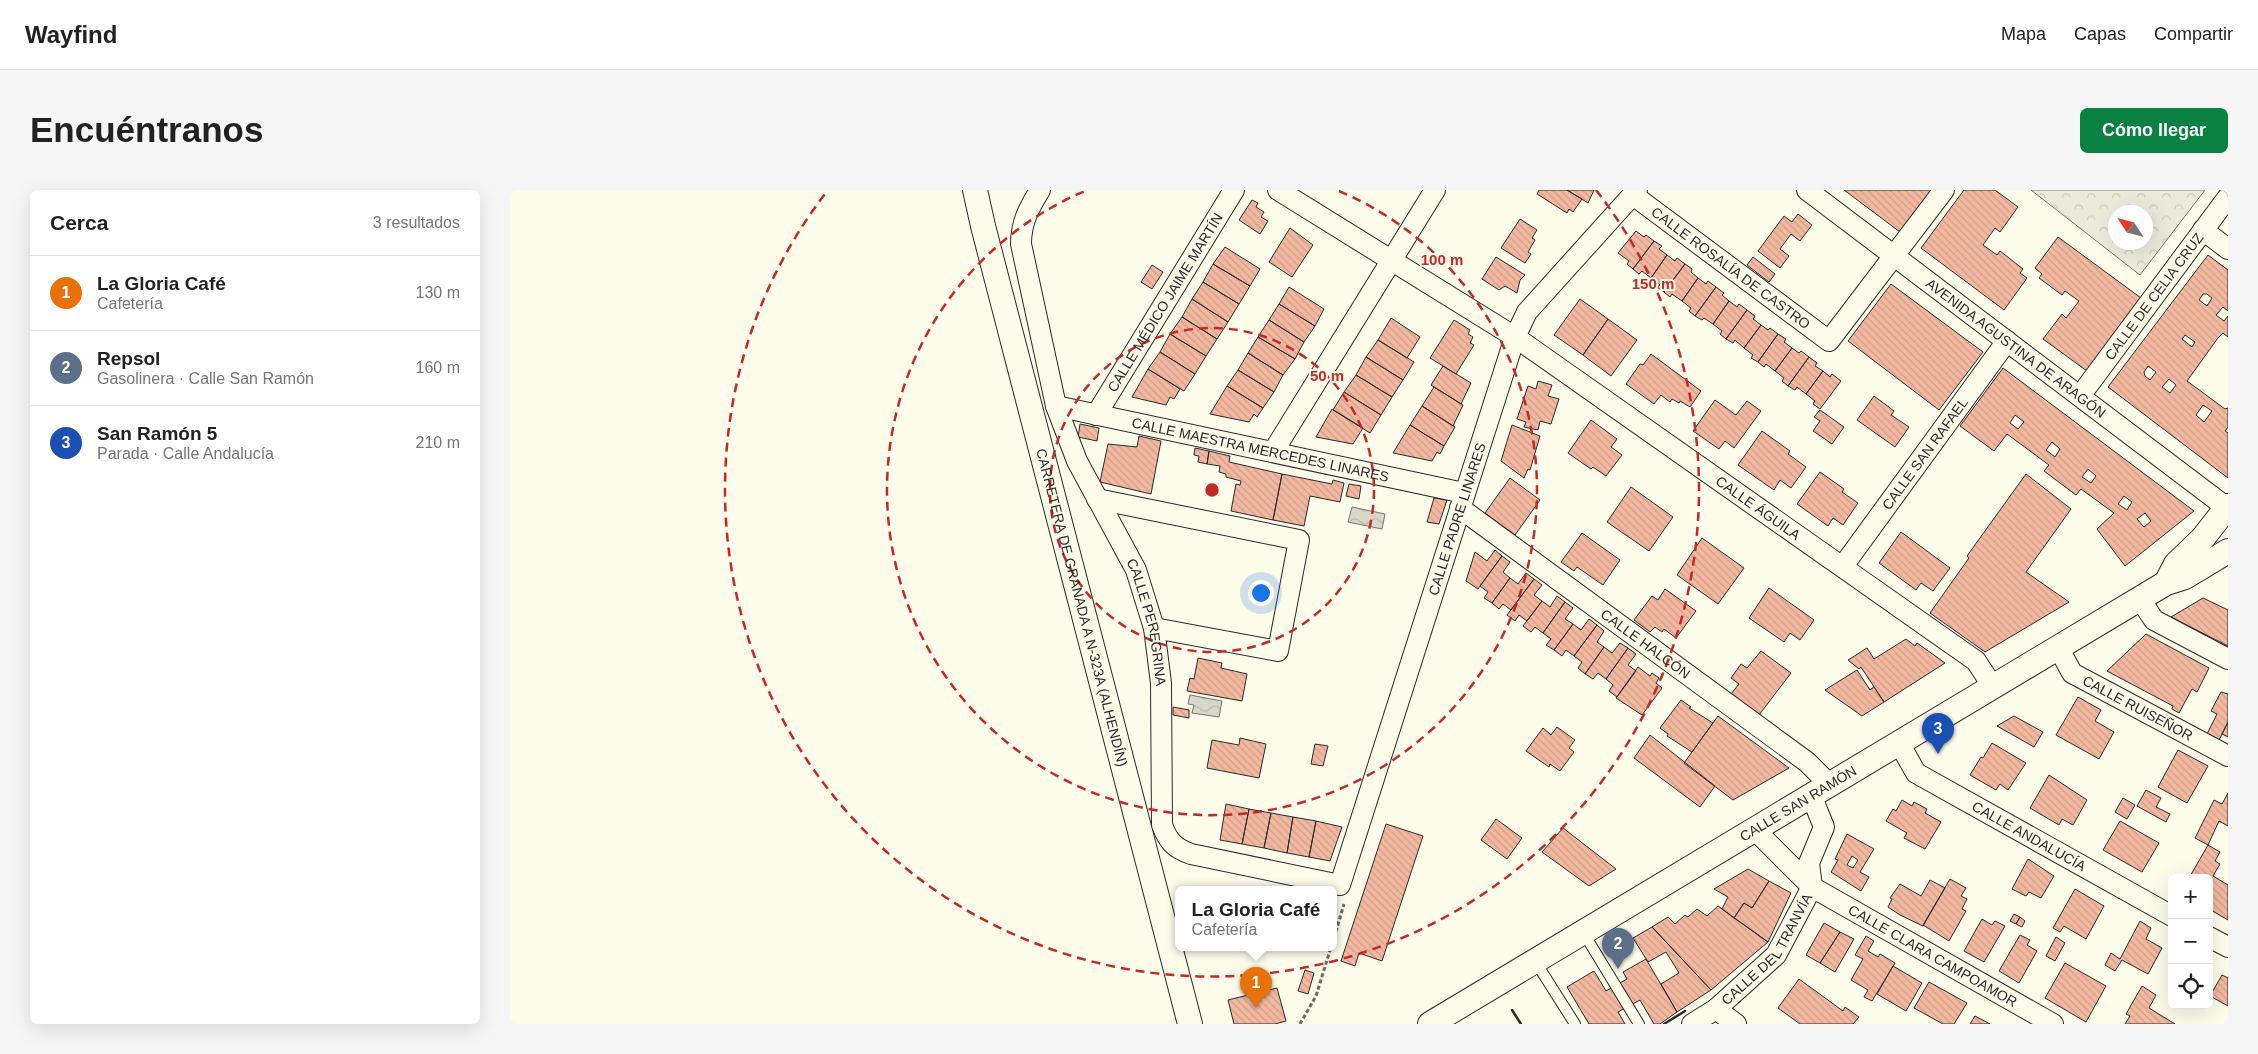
<!DOCTYPE html>
<html lang="es">
<meta charset="utf-8">
<style>
body{margin:0;font-family:Helvetica,sans-serif;background:#f6f6f6;color:#222}
.controls{position:absolute;right:15px;bottom:15px;display:grid;overflow:hidden;border-radius:8px;box-shadow:0 5px 20px #0002}
.controls button{width:45px;height:45px;display:grid;place-items:center;padding:0;border:0;border-bottom:1px solid #e0e0e0;background:#fff;color:#222;font:25px sans-serif}
.compass{position:absolute;left:1598px;top:15px;width:45px;height:45px;border-radius:50%;background:#fff;box-shadow:0 5px 20px #0002;rotate:306deg}
.you{position:absolute;left:750px;top:402px;width:18px;height:18px;margin:-12px;border:4px solid #fff;border-radius:50%;background:#1a73e8;box-shadow:0 0 0 8px #1a73e833}
.badge{display:grid;place-items:center;width:32px;height:32px;border-radius:50%;background:#0b8043;color:#fff;font-size:16px;font-weight:700}
.pin{position:absolute;translate:-50% -41px;filter:drop-shadow(0 1px 2px #0008)}
.pin::after{content:'';position:absolute;top:26px;width:18px;height:15px;background:inherit;clip-path:polygon(0 0,100% 0,50% 100%)}
.popup{position:absolute;left:665px;top:696px;width:162px;height:65px;box-sizing:border-box;display:grid;place-content:center;border-radius:8px;background:#fff;filter:drop-shadow(0 1px 4px #0005);font-size:16px;white-space:nowrap;color:#767676}
.popup b{font-size:19px;color:#222}
.popup::after{content:'';position:absolute;left:50%;top:100%;margin-left:-10px;border:10px solid transparent;border-top-color:#fff}
.list{margin:0;padding:0;list-style:none}
h2{display:flex;justify-content:space-between;align-items:center;height:65px;margin:0;padding:0 20px;font-size:21px}
h2 small{font-size:16px;font-weight:400;color:#767676}
.list li{display:grid;grid-template-columns:32px 1fr auto;gap:15px;align-items:center;box-sizing:border-box;height:75px;padding:0 20px;border-top:1px solid #e0e0e0}
.list b{display:block;font-size:19px;white-space:nowrap}
.list p{margin:0;font-size:16px;white-space:nowrap;color:#767676}
.list em{font-size:16px;font-style:normal;color:#767676}
.icon{flex:none;width:28px;height:28px;fill:none;stroke:currentColor;stroke-width:2;stroke-linecap:round;stroke-linejoin:round}
.map{position:relative;flex:none;width:1718px;height:834px;overflow:hidden;border-radius:8px}
header{display:flex;align-items:center;gap:30px;box-sizing:border-box;height:70px;padding:0 25px;background:#fff;border-bottom:1px solid #e0e0e0}
header strong{font-size:24px}
nav{display:flex;gap:28px;margin-inline-start:auto;font-size:18px}
.intro{display:flex;align-items:center;justify-content:space-between;box-sizing:border-box;height:120px;padding:0 30px}
h1{margin:0;font-size:35px}
.button{padding:12px 22px;border-radius:8px;background:#0b8043;color:#fff;font-size:18px;font-weight:700}
main{display:flex;gap:30px;padding:0 30px}
aside{flex:1;background:#fff;border-radius:8px;box-shadow:0 5px 20px #0002}
.map>svg:first-child{display:block}
.park{fill:url(#park-crowns);stroke:#74746e;fill-rule:evenodd}
.water{fill:url(#water-waves);stroke:#74746e}
.building{fill:url(#building-back-hatch);stroke:#2b2b2b;fill-rule:evenodd}
.lines{fill:none;stroke-linecap:round;stroke-linejoin:round}
.service-casing{stroke:#2b2b2b;stroke-width:12}
.minor-casing{stroke:#2b2b2b;stroke-width:22}
.tertiary-casing{stroke:#2b2b2b;stroke-width:26}
.path{stroke:#6a6964;stroke-width:3;stroke-dasharray:4 2.5;stroke-linecap:butt}
.service{stroke:#fdfbea;stroke-width:10}
.minor{stroke:#fdfbea;stroke-width:20}
.tertiary{stroke:#fdfbea;stroke-width:24}
.wall{stroke:#2b2b2b;stroke-width:2.5}
.ring{fill:none;stroke:#c62828;stroke-width:2.5;stroke-dasharray:9 6}
.labels{text-anchor:middle;dominant-baseline:central;stroke-width:4;stroke-linejoin:round;paint-order:stroke}
.street-label{font-size:14px;fill:#2b2b2b;stroke:#fdfbea}
.centre{fill:#c62828;stroke:#fdfbea;stroke-width:2.5}
.ring-label{font-size:15px;text-anchor:middle;font-weight:bold;fill:#c62828;stroke:#fdfbea;stroke-width:4;stroke-linejoin:round;paint-order:stroke}
</style>
<header>
<strong>Wayfind</strong>
<nav><a>Mapa</a><a>Capas</a><a>Compartir</a></nav>
</header>
<div class="intro"><h1>Encuéntranos</h1><a class="button">Cómo llegar</a></div>
<main>
<aside>
<h2>Cerca<small>3 resultados</small></h2>
<ul class="list">
<li><span class="badge" style="background:#e8710a">1</span><div><b>La Gloria Café</b><p>Cafetería</p></div><em>130 m</em></li>
<li><span class="badge" style="background:#5c6f8a">2</span><div><b>Repsol</b><p>Gasolinera · Calle San Ramón</p></div><em>160 m</em></li>
<li><span class="badge" style="background:#1a4fb4">3</span><div><b>San Ramón 5</b><p>Parada · Calle Andalucía</p></div><em>210 m</em></li>
</ul>
</aside>
<div class="map">
<svg width="1718" height="834" viewBox="0 0 1718 834">
<defs>
<pattern id="park-crowns" width="20" height="18" patternUnits="userSpaceOnUse" patternTransform="scale(1.25)"><rect width="20" height="18" fill="#ecebdb"/><path d="M2 6a3 3 0 1 1 6 0M12 15a3 3 0 1 1 6 0" fill="none" stroke="#cbcabc"/></pattern>
<pattern id="water-waves" width="16" height="10" patternUnits="userSpaceOnUse" patternTransform="scale(1.25)"><rect width="16" height="10" fill="#d8d7c9"/><path d="M0 5q4-4 8 0t8 0" fill="none" stroke="#bab9ad"/></pattern>
<pattern id="building-back-hatch" width="6" height="6" patternUnits="userSpaceOnUse" patternTransform="scale(1.25)"><rect width="6" height="6" fill="#f2b8a0"/><path d="M-1 5l2 2M0 0l6 6M5-1l2 2" fill="none" stroke="#d09e8a"/></pattern>
</defs>
<rect width="100%" height="100%" fill="#fdfbea"/>
<path class="park" d="M1521 0H1695L1630 85ZM1606 22H1636V52H1606Z"/>
<path class="water" d="M842 317 875 324 872 339 838 332Z
M680 505 712 511 709 527 682 523 684 515 678 514Z"/>
<path class="building" d="M1029 0H1057L1072 9 1063 22 1059 19 1057 23 1027 4Z
M1057 0H1084L1078 13Z
M1334 0H1422L1390 42Z
M1454 0H1485L1508 17 1490 42 1485 38 1473 55 1487 65 1490 61 1513 79 1510 83 1517 88 1494 120 1411 58Z
M742 10 748 13 746 17 754 22 751 27 758 31 750 44 729 30Z
M1288 24 1302 35 1290 51 1281 44 1270 59 1279 66 1270 78 1248 61 1274 26 1282 32Z
M1010 29 1027 40 1022 48 1025 50 1018 62 1021 64 1015 73 991 58Z
M780 38 803 55 782 87 759 72Z
M1126 41 1134 47 1136 45 1144 51 1123 79 1117 74 1119 71 1108 63Z
M1548 47 1631 108 1577 181 1533 149 1552 124 1556 128 1569 111 1555 101 1552 105 1529 88 1532 84 1525 78Z
M1144 51 1152 56 1149 59 1157 65 1141 88 1132 81 1129 84 1123 79Z
M715 57 750 79 740 96 703 74Z
M1157 65 1165 71 1167 68 1175 74 1154 102 1147 97 1150 95 1141 88Z
M1698 65 1718 80V121L1713 117 1706 125 1714 131 1718 126V147L1713 143 1708 148 1677 191 1715 219 1718 218V237L1715 241 1718 243V288L1598 197ZM1693 104H1697L1702 108 1697 116 1689 110ZM1675 145 1685 152 1682 157 1672 149ZM1638 176 1646 182 1640 190 1635 186 1634 182ZM1659 189 1666 195 1660 203 1652 197ZM1693 215 1702 221 1694 232 1686 225Z
M986 67 1015 85 1010 90 1007 103 995 96 989 100 972 89Z
M1243 67 1265 84 1259 92 1237 75Z
M703 74 740 96 729 114 693 92Z
M1175 74 1182 79 1181 82 1188 88 1172 111 1162 104 1160 107 1154 102Z
M642 75 653 82 642 99 631 92Z
M1188 88 1196 94 1198 91 1206 97 1185 126 1179 121 1181 118 1172 111Z
M693 92 729 114 718 132 682 109Z
M1381 94 1473 162 1429 220 1338 151Z
M779 97 814 119 805 136 769 114Z
M1206 97 1214 103 1212 105 1219 111 1203 134 1194 128 1192 130 1185 126Z
M682 109 718 132 707 149 672 127Z
M1070 109 1098 129 1073 165 1044 145Z
M1219 111 1227 117 1229 114 1237 120 1216 149 1210 144 1212 141 1203 134Z
M769 114 805 136 794 152 759 130Z
M1237 120 1245 126 1243 129 1251 135 1234 158 1225 150 1223 153 1216 149Z
M672 127 707 149 696 166 660 144Z
M881 128 910 147 897 168 868 150Z
M1098 129 1127 150 1101 186 1073 165Z
M759 130 794 152 785 169 748 147Z
M944 130 960 140 958 144 963 147 960 153 964 155 946 184 920 168Z
M1251 135 1258 140 1260 138 1268 144 1248 172 1241 168 1243 165 1234 158Z
M660 144 696 166 685 184 650 162Z
M1268 144 1276 149 1274 152 1282 158 1265 181 1256 174 1254 177 1248 172Z
M748 147 785 169 773 185 738 163Z
M868 150 904 172 893 190 856 167Z
M1282 158 1289 163 1291 161 1299 167 1278 196 1272 191 1274 188 1265 181Z
M650 162 685 184 674 201 638 179Z
M738 163 773 185 764 202 728 180Z
M1141 164 1191 201 1180 217 1170 211 1169 213 1162 209 1160 212 1151 205 1144 214 1116 194 1130 174 1133 175Z
M856 167 893 190 882 207 846 185Z
M1299 167 1307 173 1305 176 1313 181 1296 204 1287 197 1285 200 1278 196Z
M933 176 961 193 951 214 921 195Z
M1493 178 1684 321 1615 376 1587 339 1604 323 1571 299 1566 305 1534 281 1539 275 1497 244 1484 261 1450 236ZM1505 225 1514 232 1508 239 1500 233ZM1542 252 1550 259 1545 267 1536 260ZM1578 279 1586 286 1581 293 1572 287ZM1614 306 1622 312 1617 320 1608 314ZM1635 323 1641 331 1634 337 1627 329Z
M638 179 670 199 664 209 660 207 656 215 622 207Z
M728 180 764 202 753 218 717 196Z
M1313 181 1320 187 1322 184 1331 191 1310 219 1303 214 1305 211 1296 204Z
M846 185 882 207 871 225 834 202Z
M1028 191 1042 195 1038 206 1049 209 1041 234 1030 231 1028 240 1014 237 1016 232 1007 229 1018 196 1026 199Z
M717 196 753 218 747 227 744 224 739 232 700 224Z
M924 197 953 215 943 236 912 216Z
M834 202 871 225 860 243 823 220Z
M1364 206 1384 221 1381 225 1399 237 1385 257 1347 230Z
M1205 210 1226 225 1237 211 1251 221 1224 258 1215 251 1209 259 1183 241Z
M912 216 945 237 934 256 900 235Z
M822 219 853 238 843 254 806 247Z
M1310 220 1334 237 1322 254 1303 241 1310 231 1304 227Z
M1081 230 1107 249 1101 257 1112 265 1096 286 1083 277 1081 279 1058 263Z
M570 234 589 238 587 251 568 247Z
M900 235 934 256 930 264 927 262 922 271 883 263Z
M1002 235 1030 246 1020 280 1018 279 1014 288 991 271Z
M1252 241 1280 261 1278 264 1296 277 1281 298 1270 290 1264 300 1228 275Z
M629 246 651 251 641 304 590 292 598 254 627 257Z
M685 258 699 261 697 274 688 272 689 266 684 265Z
M699 261 720 266 719 272 772 284 763 330 721 321 726 294 730 295 731 291 716 287V284L709 282 710 276 697 274Z
M1310 282 1334 299 1332 302 1348 313 1333 335 1323 328 1318 336 1287 314Z
M772 284 822 294 823 290 834 293 830 312 800 306 794 336 763 330Z
M1516 284 1561 319 1516 382 1559 412 1475 462 1420 423 1459 368 1457 366Z
M1000 288 1030 310 1005 345 975 323Z
M839 294 851 296 849 309 836 306Z
M1121 297 1163 327 1139 361 1097 332Z
M924 308 937 310 929 334 917 332Z
M1391 342 1440 378 1423 401 1411 393 1406 400 1369 373Z
M1072 343 1110 370 1093 395 1067 377 1064 381 1051 372Z
M1192 348 1234 378 1208 414 1167 385Z
M985 360 992 366 968 399 956 391 965 362 977 371Z
M992 366 1000 372 993 382 1000 388 982 413 974 408 978 402 970 396Z
M1016 383 1024 389 1001 420 993 414 989 419 982 413 1000 388 1008 394Z
M1024 389 1032 395 1024 405 1032 411 1017 431 1009 425 1005 431 997 425Z
M1259 398 1304 430 1290 450 1280 443 1274 452 1239 428Z
M1155 399 1186 421 1166 448 1154 439 1152 442 1145 437 1140 442 1124 430 1142 406 1148 410Z
M1047 406 1055 412 1033 443 1025 437 1021 442 1013 436 1032 411 1040 417Z
M1693 408 1718 420V456L1661 427Z
M1055 412 1063 418 1055 429 1063 434 1044 460 1036 455 1041 449 1033 443Z
M1079 429 1087 435 1064 466 1056 460 1052 466 1044 460 1063 434 1071 440Z
M1087 435 1094 441 1087 452 1094 457 1075 484 1068 478 1072 472 1064 466Z
M1636 444 1699 478 1687 502 1682 499 1669 523 1662 519 1663 516 1597 481Z
M1396 449 1405 456 1407 453 1435 473 1374 512 1351 477 1349 479 1338 470 1357 458 1364 469Z
M1110 453 1118 458 1096 489 1088 483 1083 489 1075 484 1094 457 1102 463Z
M1118 458 1126 464 1118 475 1126 481 1107 507 1099 501 1103 495 1096 489Z
M1251 461 1281 483 1249 525 1221 504 1229 494 1221 488 1231 474 1237 478Z
M688 468 712 473 711 478 737 484 732 511 677 501 680 488 684 489Z
M1128 477 1140 486 1142 483 1149 488 1146 493 1152 498 1132 525 1106 508Z
M1347 480 1360 500 1364 497 1374 512 1352 526 1315 500Z
M1711 502 1718 504V532L1709 550 1697 544 1707 524 1701 521Z
M1568 507 1591 520 1585 531 1604 542 1589 569 1546 545Z
M1171 510 1181 517 1179 518 1203 533 1182 562 1157 546 1158 544 1150 538Z
M663 517 679 520V528L663 525Z
M1208 526 1279 578 1223 610 1203 595 1174 573Z
M1504 526 1533 542 1524 557 1487 536Z
M1718 532V547L1712 544Z
M1047 537 1065 550 1059 558 1064 562 1050 581 1040 574 1039 577 1016 561 1033 538 1041 545Z
M1140 545 1205 596 1190 617 1124 568Z
M730 548 756 554 749 588 697 578 702 550 729 555Z
M1482 553 1516 573 1498 600 1490 594 1486 600 1460 585 1471 567 1473 568Z
M805 554 818 556 813 576 801 574Z
M1668 560 1698 576 1677 613 1648 597Z
M1539 585 1577 610 1563 635 1552 629 1549 635 1520 618Z
M1636 600 1651 608 1646 617 1660 624 1656 632 1627 616Z
M1718 603V636L1709 631 1698 655 1685 648 1704 610 1712 614Z
M1613 608 1625 615 1617 629 1605 622Z
M1392 610 1402 616 1404 612 1417 619 1415 623 1431 632 1415 659 1394 648 1397 643 1376 631 1383 619 1386 621Z
M716 614 739 619 732 654 710 650Z
M739 619 761 623 754 658 732 654Z
M761 623 783 627 777 663 754 658Z
M783 627 806 631 799 667 777 663Z
M986 629 1012 648 997 669 971 650Z
M806 631 832 637 820 671 799 667Z
M1610 631 1649 653 1632 682 1593 660Z
M876 634 913 646 872 771 849 763 845 776 831 771Z
M1053 638 1106 679 1079 696 1032 662Z
M1337 644 1364 659 1350 682 1359 687 1351 701 1321 682 1328 670 1325 669ZM1342 666 1348 670 1343 678 1337 675Z
M1698 655 1710 662 1705 671 1710 674 1703 686 1718 695V730L1699 719V688H1679Z
M1518 669 1544 686 1531 708 1519 702 1516 706 1502 699Z
M1238 679 1259 691 1242 718 1234 713 1224 728 1212 719 1218 707 1204 699Z
M1440 689 1456 698 1451 706 1457 709 1452 719 1456 721 1439 751 1413 735Z
M1420 690 1435 698 1413 736 1390 725 1378 717 1382 709 1380 708 1390 694 1411 706Z
M1259 691 1281 703 1258 752 1224 728 1234 713 1242 718Z
M1565 699 1594 716 1576 749 1554 736 1550 742 1543 738Z
M1208 716 1258 752 1201 800 1142 737 1158 727 1165 734 1175 725 1178 727 1187 719 1197 726Z
M1504 724 1510 727 1506 734 1500 731Z
M1510 727 1515 731 1512 737 1506 734Z
M1472 729 1482 735 1485 731 1495 736 1474 772 1454 761Z
M1630 731 1641 738 1636 749 1652 758 1638 784 1612 770 1605 781 1595 775 1601 763 1610 769Z
M1314 733 1330 742 1310 773 1296 765Z
M1142 737 1201 800 1167 822 1151 794 1169 783 1156 762 1138 772 1123 748Z
M1330 742 1344 749 1325 782 1310 773Z
M1510 745 1520 750 1517 755 1527 761 1509 793 1489 781Z
M1356 746 1364 751 1358 761 1368 767 1370 764 1385 773 1362 811 1354 807 1358 800 1341 790 1353 769 1345 765Z
M1546 747 1555 753 1545 771 1536 766Z
M1136 769 1167 822 1150 834H1144L1130 810 1108 822 1115 834H1079L1057 797 1084 781 1096 801 1117 789 1113 782Z
M1555 773 1596 796 1576 832 1535 808Z
M1383 776 1412 793 1396 821 1367 804Z
M795 780 804 783 798 804 788 801Z
M1712 785 1718 788V816L1700 806Z
M1289 789 1333 821 1335 817 1349 827 1343 834H1290L1268 818Z
M1419 792 1457 813 1444 834H1433L1404 818Z
M1632 796 1646 805 1639 818 1665 834H1615L1620 826 1616 824Z
M767 798 776 831 765 834H724L718 810Z
M1465 826 1480 834H1460Z"/>
<g class="lines">
<defs>
<path id="service" d="M1073 742 1129 834
M1025 771 1065 834"/>
<g id="minor">
<path id="s1" d="M530 0C519 18 511 32 511 54L546 216 567 271 626 380 644 438 651 493 652 635C658 651 664 658 681 664L830 695 1005 147 1017 122 1127 0"/>
<path id="s2" d="M768 0 1005 147 1466 471 1483 497"/>
<path id="s3" d="M1297 0 1716 317"/>
<path id="s4" d="M1123 5 1319 151 1434 0"/>
<path d="M1693 40 1718 59"/>
<path id="s5" d="M1570 206 1718 7"/>
<path id="s6" d="M546 216 954 303"/>
<path id="s7" d="M586 225 724 0"/>
<path d="M763 262 925 0"/>
<path d="M587 309 789 350 768 461 644 438"/>
<path id="s8" d="M950 318 1297 572 1319 594"/>
<path id="s9" d="M1333 376 1497 151"/>
<path d="M1630 409 1644 430 1718 469"/>
<path id="s10" d="M1548 457 1562 483 1718 566"/>
<path id="s11" d="M1389 553 1406 583 1662 726"/>
<path d="M1301 605 1314 637 1299 673 1302 697"/>
<path id="s12" d="M1244 639 1302 697 1543 834"/>
<path d="M1699 747 1718 757"/>
<path d="M1206 819 1226 834"/>
<path id="s13" d="M1182 834 1206 819 1266 765 1302 697"/>
</g>
<g id="tertiary">
<path id="s14" d="M465 0 473 36 680 834"/>
<path d="M1656 393 1666 374 1693 348 1718 316"/>
<path id="s15" d="M920 834 1656 393 1675 387 1718 361"/>
</g>
</defs>
<use href="#service" class="service-casing"/>
<use href="#minor" class="minor-casing"/>
<use href="#tertiary" class="tertiary-casing"/>
<path class="path" d="M824 748 834 714
M790 834 806 806 821 757"/>
<use href="#service" class="service"/>
<use href="#minor" class="minor"/>
<use href="#tertiary" class="tertiary"/>
<path class="wall" d="M1002 820 1011 834
M1154 834 1175 821"/>
</g>
<g class="ring">
<circle cx="702" cy="300" r="162"/>
<path d="M829 1A325 325 0 1 1 575 1"/>
<path d="M1086 0A487 487 0 1 1 318 0"/>
</g>
<g class="labels">
<g class="street-label">
<text stroke="none"><textPath href="#s4" startOffset="122">CALLE ROSALÍA DE CASTRO</textPath></text>
<text stroke="none"><textPath href="#s5" startOffset="124">CALLE DE CELIA CRUZ</textPath></text>
<text stroke="none"><textPath href="#s7" startOffset="132">CALLE MÉDICO JAIME MARTÍN</textPath></text>
<text stroke="none"><textPath href="#s3" startOffset="262">AVENIDA AGUSTINA DE ARAGÓN</textPath></text>
<text stroke="none"><textPath href="#s6" startOffset="209">CALLE MAESTRA MERCEDES LINARES</textPath></text>
<text stroke="none"><textPath href="#s9" startOffset="139">CALLE SAN RAFAEL</textPath></text>
<text stroke="none"><textPath href="#s2" startOffset="576">CALLE ÁGUILA</textPath></text>
<text stroke="none"><textPath href="#s1" startOffset="1244">CALLE PADRE LINARES</textPath></text>
<text stroke="none"><textPath href="#s14" startOffset="431">CARRETERA DE GRANADA A N-323A (ALHENDÍN)</textPath></text>
<text stroke="none"><textPath href="#s1" startOffset="460">CALLE PEREGRINA</textPath></text>
<text stroke="none"><textPath href="#s8" startOffset="230">CALLE HALCÓN</textPath></text>
<text stroke="none"><textPath href="#s10" startOffset="104">CALLE RUISEÑOR</textPath></text>
<text stroke="none"><textPath href="#s15" startOffset="429">CALLE SAN RAMÓN</textPath></text>
<text stroke="none"><textPath href="#s11" startOffset="164">CALLE ANDALUCÍA</textPath></text>
<text stroke="none"><textPath href="#s13" startOffset="108">CALLE DEL TRANVÍA</textPath></text>
<text stroke="none"><textPath href="#s12" startOffset="221">CALLE CLARA CAMPOAMOR</textPath></text>
</g>
</g>
<circle cx="702" cy="300" r="8" class="centre"/>
<g class="ring-label">
<text x="932" y="75">100 m</text>
<text x="1143" y="99">150 m</text>
<text x="817" y="191">50 m</text>
</g>
</svg>
<div class="controls">
<button>+</button>
<button>−</button>
<button><svg class="icon" aria-label="locate" viewBox="0 0 24 24"><circle cx="12" cy="12" r="6"/><path d="M12 2v4M12 18v4M2 12h4M18 12h4"/></svg></button>
</div>
<svg class="compass" viewBox="-18 -18 36 36"><path d="M0-13l5 13h-10z" fill="#e53935"/><path d="M0 13l5-13h-10z" fill="#767676"/></svg>
<div class="you"></div>
<div class="pin badge" style="left:746px;top:818px;background:#e8710a">1</div>
<div class="popup"><b>La Gloria Café</b>Cafetería</div>
<div class="pin badge" style="left:1108px;top:779px;background:#5c6f8a">2</div>
<div class="pin badge" style="left:1428px;top:564px;background:#1a4fb4">3</div>
</div>
</main>
